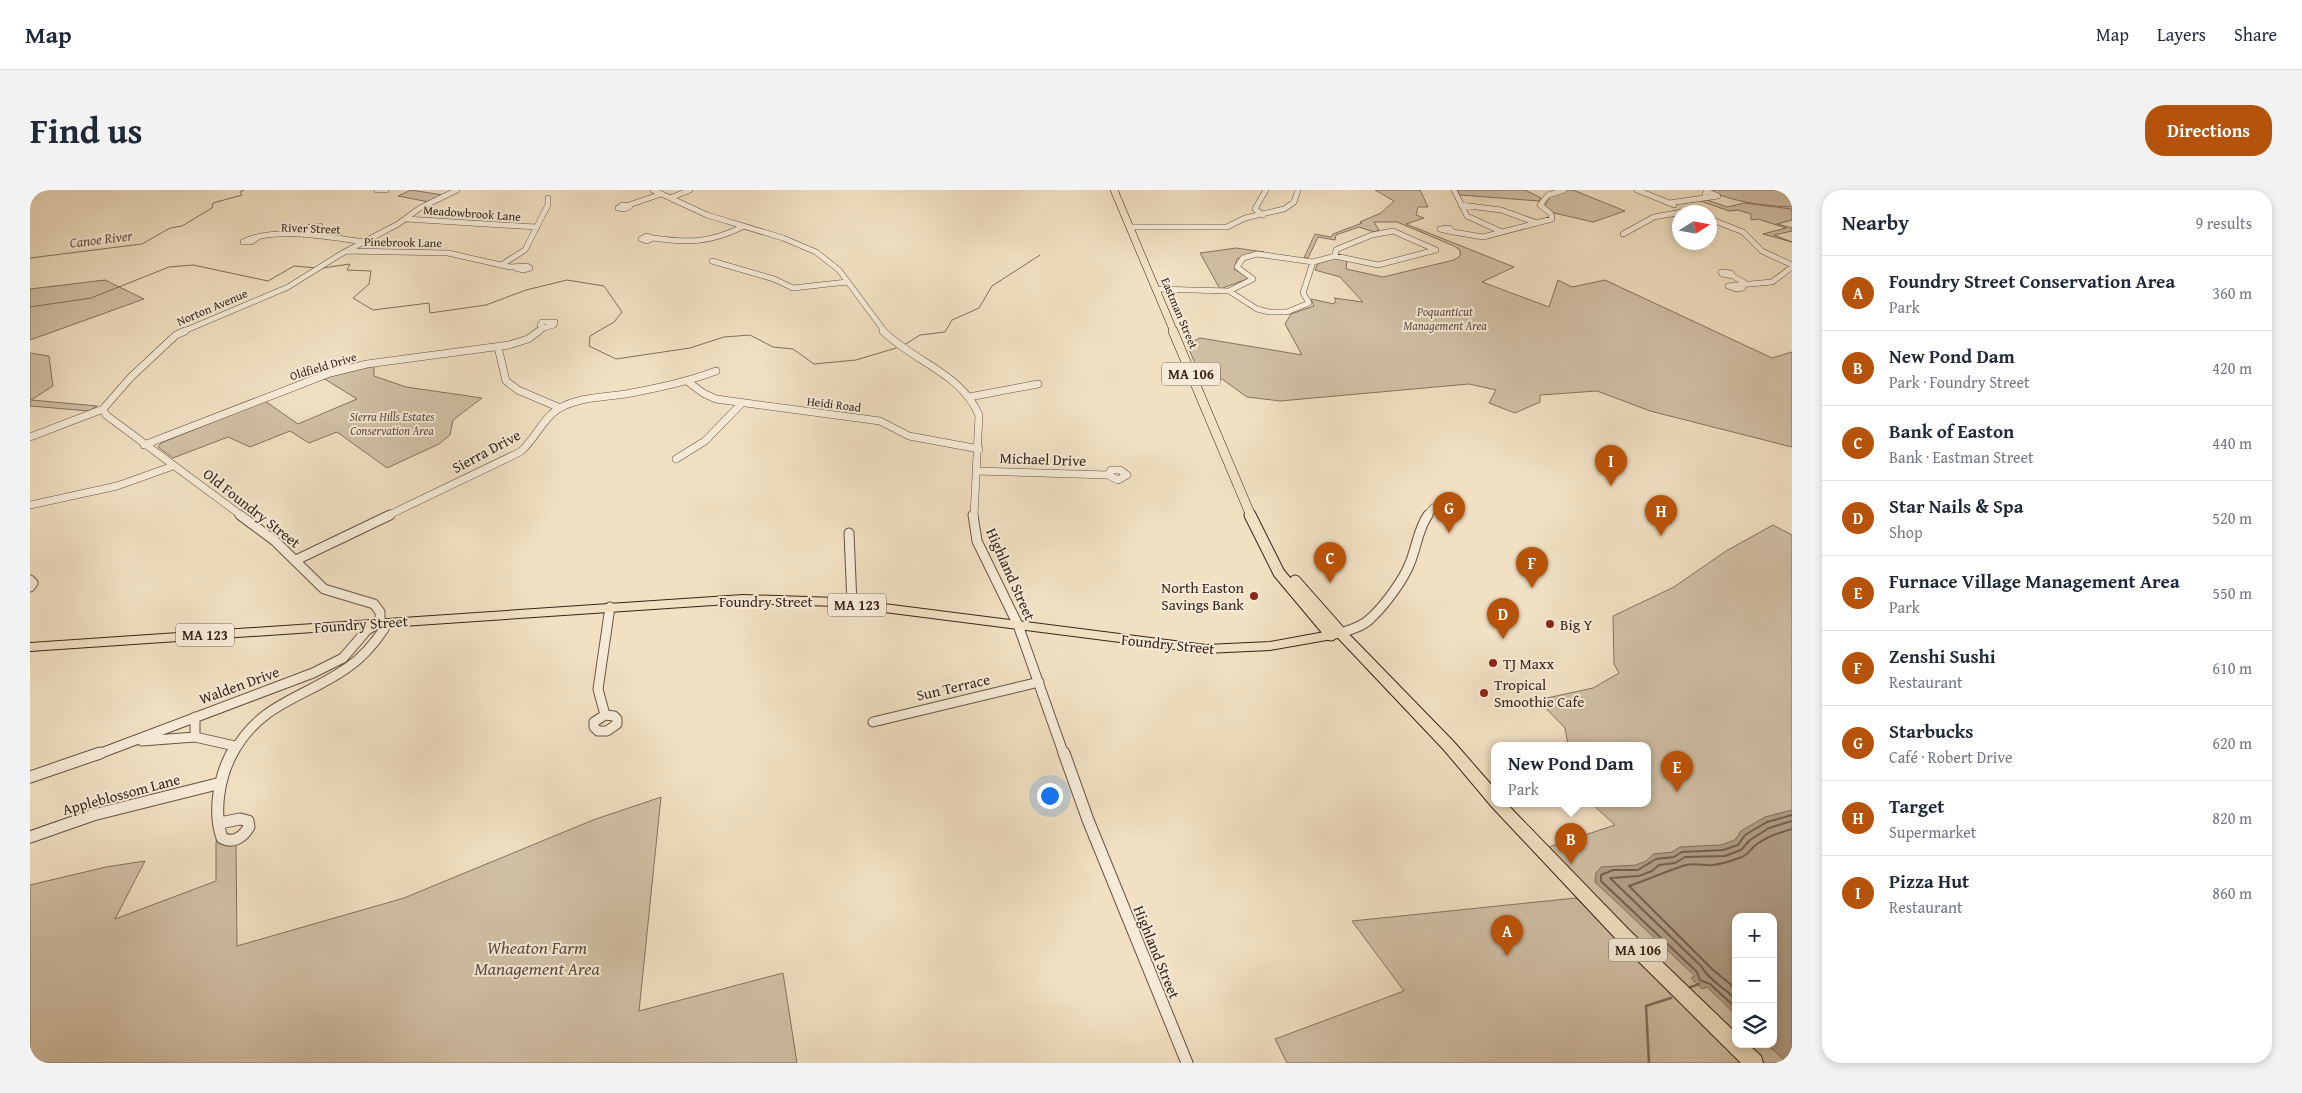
<!DOCTYPE html>
<meta charset="utf-8">
<style>
body{margin:0;font-family:"Gentium Book Plus",serif;background:#f2f2f3;color:#1f2937}
.controls{position:absolute;right:15px;bottom:15px;display:grid;overflow:hidden;border-radius:10px;box-shadow:0 2px 8px #0003}
.controls button{width:45px;height:45px;display:grid;place-items:center;padding:0;border:0;border-bottom:1px solid #e0e1e3;background:#fff;color:#1f2937;font:25px sans-serif}
.compass{position:absolute;left:1642px;top:15px;width:45px;height:45px;border-radius:50%;background:#fff;box-shadow:0 2px 8px #0003;rotate:79deg}
.you{position:absolute;left:1019px;top:605px;width:18px;height:18px;margin:-12px;border:4px solid #fff;border-radius:50%;background:#1a73e8;box-shadow:0 0 0 8px #1a73e833}
.badge{display:grid;place-items:center;width:32px;height:32px;border-radius:50%;background:#b45309;color:#fff;font-size:16px;font-weight:700}
.pin{position:absolute;translate:-50% -41px;filter:drop-shadow(0 1px 2px #0008)}
.pin::after{content:'';position:absolute;top:26px;width:18px;height:15px;background:inherit;clip-path:polygon(0 0,100% 0,50% 100%)}
.popup{position:absolute;left:1461px;top:552px;width:160px;height:65px;box-sizing:border-box;display:grid;place-content:center;border-radius:10px;background:#fff;filter:drop-shadow(0 1px 4px #0005);font-size:16px;white-space:nowrap;color:#747a83}
.popup b{font-size:19px;color:#1f2937}
.popup::after{content:'';position:absolute;left:50%;top:100%;margin-left:-10px;border:10px solid transparent;border-top-color:#fff}
.list{margin:0;padding:0;list-style:none}
h2{display:flex;justify-content:space-between;align-items:center;height:65px;margin:0;padding:0 20px;font-size:21px}
h2 small{font-size:16px;font-weight:400;color:#747a83}
.list li{display:grid;grid-template-columns:32px 1fr auto;gap:15px;align-items:center;box-sizing:border-box;height:75px;padding:0 20px;border-top:1px solid #e0e1e3}
.list b{display:block;font-size:19px;white-space:nowrap}
.list p{margin:0;font-size:16px;white-space:nowrap;color:#747a83}
.list em{font-size:16px;font-style:normal;color:#747a83}
.icon{flex:none;width:28px;height:28px;fill:none;stroke:currentColor;stroke-width:2;stroke-linecap:round;stroke-linejoin:round}
.map{position:relative;flex:none;width:1762px;height:873px;overflow:hidden;border-radius:20px}
header{display:flex;align-items:center;gap:30px;box-sizing:border-box;height:70px;padding:0 25px;background:#fff;border-bottom:1px solid #e0e1e3}
header strong{font-size:24px}
nav{display:flex;gap:28px;margin-inline-start:auto;font-size:18px}
.intro{display:flex;align-items:center;justify-content:space-between;box-sizing:border-box;height:120px;padding:0 30px}
h1{margin:0;font-size:35px}
.button{padding:12px 22px;border-radius:20px;background:#b45309;color:#fff;font-size:18px;font-weight:700}
main{display:flex;gap:30px;padding:0 30px}
aside{flex:1;background:#fff;border-radius:20px;box-shadow:0 2px 8px #0003}
.map>svg:first-child{display:block}
.green{fill:#d2c0a6;stroke:#867260}
.water{fill:#b2a089;stroke:#826e5d}
.lines{fill:none;stroke-linecap:round;stroke-linejoin:round}
.shore{stroke:#766252;stroke-width:2}
.stream-far1{stroke:#826e5d;stroke-width:1}
.stream{stroke:#826e5d;stroke-width:2.5}
.minor-far3-casing{stroke:#675345;stroke-width:6}
.minor-far2-casing{stroke:#675345;stroke-width:8}
.minor-far1-casing{stroke:#675345;stroke-width:11}
.minor-casing{stroke:#675345;stroke-width:13}
.major-far2-casing{stroke:#39241b;stroke-width:8}
.major-far1-casing{stroke:#39241b;stroke-width:10}
.major-casing{stroke:#39241b;stroke-width:13}
.highway-casing{stroke:#39241b;stroke-width:2}
.minor-far3{stroke:#f6ebd7;stroke-width:5}
.minor-far2{stroke:#f6ebd7;stroke-width:7}
.minor-far1{stroke:#f6ebd7;stroke-width:9}
.minor{stroke:#f6ebd7;stroke-width:11}
.major-far2{stroke:#f1e0c2;stroke-width:7}
.major-far1{stroke:#f1e0c2;stroke-width:9}
.major{stroke:#f1e0c2;stroke-width:11}
.highway{fill:#f1e0c2;fill-rule:evenodd}
.poi-dot{fill:#8f2418;stroke:#f6ebd7;stroke-width:2}
.labels{text-anchor:middle;dominant-baseline:central;stroke-width:4;stroke-linejoin:round;paint-order:stroke}
.far-street-label{font-size:12px;fill:#39241b;stroke:#f6ebd7}
.far-park-label{font-size:12px;font-style:italic;fill:#5f4b3e;stroke:#f6ebd7}
.far-water-label{font-size:14px;font-style:italic;fill:#634f42;stroke:#f6ebd7}
.shield{fill:#f6ebd7;stroke:#726053;stroke-width:1}
.shield-label{font-size:14px;font-weight:bold;fill:#39241b}
.street-label{font-size:15px;fill:#39241b;stroke:#f6ebd7}
.poi-label{font-size:15px;fill:#39241b;stroke:#f6ebd7;text-anchor:start}
.near-park-label{font-size:18px;font-style:italic;fill:#5f4b3e;stroke:#f6ebd7}
</style>
<header>
<strong>Map</strong>
<nav><a>Map</a><a>Layers</a><a>Share</a></nav>
</header>
<div class="intro"><h1>Find us</h1><a class="button">Directions</a></div>
<main>
<div class="map">
<svg width="1762" height="873" viewBox="0 0 1762 873">
<rect width="100%" height="100%" fill="#f1e0c2"/>
<filter id="stains"><feTurbulence type="fractalNoise" baseFrequency=".004" numOctaves="4"/><feColorMatrix values="0 0 0 0 .2 0 0 0 0 .09 0 0 0 0 .02 0 0 0 .5 -.17"/></filter>
<radialGradient id="worn" r=".72"><stop offset=".6" stop-color="#630" stop-opacity="0"/><stop offset="1" stop-color="#630" stop-opacity=".3"/></radialGradient>
<path class="green" d="M381 0 413 5 399 12 368 6Z
M1345 0H1390L1398 17H1388L1386 25 1394 28 1376 34 1484 77 1452 92 1519 117 1528 90 1542 97 1575 90 1742 168 1762 162V257L1620 221 1567 201 1510 205V212L1485 223 1459 213 1466 200 1439 194 1250 211 1217 207 1192 189 1170 186 1157 154 1170 148 1272 165 1255 134 1261 124 1284 116 1281 109 1304 114 1306 109 1304 108 1333 112 1310 87 1285 80 1288 73 1302 68 1317 70 1316 79 1353 87 1424 70 1430 66V60L1424 56 1367 32H1344L1349 40 1344 42 1329 37 1306 45 1305 50 1288 47 1278 68H1274L1285 44 1301 47 1303 44 1332 33 1330 32 1351 23 1364 11Z
M1427 0H1495L1511 8 1509 11 1430 5Z
M1538 0H1543L1595 21 1563 32 1524 23 1515 16 1520 6Z
M1678 0H1762V17C1734 16 1703 12 1678 0Z
M1675 9 1697 17 1714 13 1762 19V30L1747 34 1762 38V41L1744 45 1762 52 1733 44 1756 38 1728 29 1721 30V24L1708 20 1699 21 1668 10Z
M1206 58 1234 62 1221 63 1207 69 1204 79 1220 88 1190 99 1170 63Z
M75 90 114 109 0 150V99Z
M0 163 19 166 23 196 1 210 67 216 59 221 0 216Z
M344 176V186L376 197 452 208 423 230 420 245 409 254 357 278 307 242 279 253 260 241 220 257 198 247 143 268 128 257 131 253 235 211 268 234 327 209 293 188Z
M1743 335 1762 345V873H1735L1715 854H1743V727H1706V845L1562 706 1519 657 1585 635 1561 613H1617V555H1538L1535 538 1508 510 1563 498 1589 483 1584 474 1583 426 1644 397 1696 361Z
M631 607 609 821 753 783 767 873H0V695L76 677 115 671 85 729 186 691V651L194 654 206 653 207 756 374 708 563 630Z
M1546 708 1716 873H1257L1245 849 1374 801 1322 731Z"/>
<path class="water" d="M1762 620V873H1757L1737 854H1743V727H1706V825L1677 797 1672 799 1661 788 1665 786 1565 692 1566 683 1571 677 1606 675 1616 671 1624 664 1642 662 1650 657 1691 655 1705 650 1711 641 1735 627Z"/>
<g class="lines">
<path class="shore" d="M1706 799 1682 779 1599 696C1619 689 1637 681 1656 675 1665 673 1675 676 1683 675 1692 674 1701 671 1709 668 1718 666 1720 659 1727 654 1738 646 1749 643 1762 639
M1706 809C1695 799 1678 789 1672 777L1580 688 1609 686 1622 681 1629 675 1645 673 1655 667 1695 666 1711 660 1720 650 1739 638 1762 631
M1706 818 1680 794 1670 790 1667 782 1571 691V685L1583 680H1608L1626 669 1644 667 1652 662 1693 660 1708 655 1715 645 1737 632 1762 625"/>
<path class="stream-far1" d="M0 68 112 54 140 38 152 36 182 18 183 13 212 5 210 2 214 0
M293 78 320 74 317 80 341 81 339 94 323 108 343 120 399 113 400 123 456 115 496 100 537 90 574 96 592 122 584 132 560 146 559 156 586 169 660 158 694 147 720 145 743 157 763 159 784 174 826 170 866 158
M0 117 61 108 139 77 163 75 238 91 264 76 287 78
M874 155 890 145 915 142 922 130 949 118 962 96 1010 65"/>
<path class="stream" d="M1658 798 1669 794
M1619 873 1616 816 1641 808"/>
<defs>
<path id="minor-far3" d="M347 0H356
M623 0 677 25 753 48 786 62 809 80 855 142
M1424 0 1437 26 1472 42
M1607 0 1644 15
M640 8 660 0
M1639 13 1688 6 1676 1 1675 6
M592 15 600 16 595 19 588 18Z
M599 15 631 4
M1431 15 1471 20 1507 33
M1233 25 1225 19 1236 0
M376 29 506 37
M1680 29 1713 42 1732 61 1762 75
M1101 37H1197L1215 28 1254 19 1264 12 1268 0
M1419 38 1423 42 1410 39Z
M1363 41 1406 60 1348 75 1305 66 1306 60 1310 58 1342 45Z
M1423 42 1453 47 1522 29 1521 24 1510 15 1518 5 1534 0
M1593 44 1624 27 1658 21
M275 45 290 36 280 37 283 39
M617 46 623 48 617 51 611 49Z
M227 48 221 52H213C242 36 302 47 334 52
M623 48C659 53 679 53 712 37
M317 61 418 63 480 77 497 76 500 78 493 80 486 78
M682 71 744 89 763 98 817 92
M471 75 495 60 518 15V8
M1691 82 1701 83 1703 86 1692 84Z
M1703 86 1715 93
M1709 95 1713 98 1706 99 1698 96 1742 92 1762 77
M1125 99 1199 101 1227 119 1239 122H1257L1279 113 1273 103 1283 72
M1199 101 1223 89 1207 77 1213 68 1227 64 1283 72 1305 66
M512 132H525L524 135 514 138 510 135Z
M152 142 258 97 311 64 368 34 390 18 427 0
M508 142 514 138"/>
<path id="minor-far2" d="M853 141C884 172 931 183 949 225L944 326
M468 157 476 191 488 200 530 218
M657 191 673 203 686 209 850 231 879 246 949 259
M939 207 1008 194
M73 219 76 225 212 326
M0 247 73 219 101 187 146 145 155 141
M114 255 300 183 337 174 479 155 498 149 509 141
M646 269 675 251 711 214
M1081 280H1090L1097 285 1088 290 1078 285Z
M947 281 1078 285
M0 315 87 296 143 276
M357 326 490 262C505 250 512 229 528 219 548 207 574 207 596 204 627 198 657 192 686 181
M1397 326 1403 318"/>
<path id="minor-far1" d="M943 325 947 351 988 435 1034 565
M819 343 822 414
M266 370 360 325
M0 390 3 393 0 397
M1311 443C1322 439 1334 436 1342 427 1355 415 1374 389 1380 373 1387 356 1388 339 1398 325
M575 525 568 499 580 417
M575 525 584 526 587 529V534L577 541H568L564 537V532Z
M165 527V547
M843 532 1009 492
M112 551 165 547 205 556
M66 565 283 483 313 468 337 440 350 432
M202 565C230 512 273 509 317 478 332 468 344 454 354 439L350 432V422L344 414 294 399 245 351 210 325"/>
<path id="minor" d="M1034 563 1058 630 1157 873
M0 587 70 563
M190 633 210 629 218 631 219 637C213 647 203 654 192 648 183 622 189 587 202 563
M0 647 63 625 191 593"/>
<path id="major-far2" d="M1084 0 1144 142"/>
<path id="major-far1" d="M1143 141 1221 326"/>
<path id="major" d="M1220 325 1249 383 1301 445
M1265 391 1311 443"/>
<path id="highway" d="M713 405 807 408 1176 455 1240 452 1311 439 1315 440 1424 552 1465 599V613H1476L1599 740 1706 843V854H1718L1731 866 1733 873H1711L1587 750 1462 617 1414 560 1308 448 1240 460 1176 463 807 416 713 413 0 461V453Z"/>
</defs>
<use href="#minor-far3" class="minor-far3-casing"/>
<use href="#minor-far2" class="minor-far2-casing"/>
<use href="#minor-far1" class="minor-far1-casing"/>
<use href="#minor" class="minor-casing"/>
<use href="#major-far2" class="major-far2-casing"/>
<use href="#major-far1" class="major-far1-casing"/>
<use href="#major" class="major-casing"/>
<use href="#highway" class="highway-casing"/>
<use href="#minor-far3" class="minor-far3"/>
<use href="#minor-far2" class="minor-far2"/>
<use href="#minor-far1" class="minor-far1"/>
<use href="#minor" class="minor"/>
<use href="#major-far2" class="major-far2"/>
<use href="#major-far1" class="major-far1"/>
<use href="#major" class="major"/>
<use href="#highway" class="highway"/>
</g>
<g class="poi-dot">
<circle cx="1224" cy="406" r="5"/>
<circle cx="1520" cy="434" r="5"/>
<circle cx="1463" cy="473" r="5"/>
<circle cx="1454" cy="503" r="5"/>
</g>
<g class="labels">
<g class="far-street-label">
<text transform="translate(442 23) rotate(4)">Meadowbrook Lane</text>
<text transform="translate(281 38) rotate(2)">River Street</text>
<text transform="translate(373 52) rotate(1)">Pinebrook Lane</text>
<text transform="translate(182 117) rotate(-23)">Norton Avenue</text>
<text transform="translate(1150 123) rotate(67)">Eastman Street</text>
<text transform="translate(293 176) rotate(-17)">Oldfield Drive</text>
<text transform="translate(804 214) rotate(7)">Heidi Road</text>
</g>
<g class="far-park-label">
<text x="1415" y="121">Poquanticut<tspan x="1415" dy="14">Management Area</tspan></text>
<text x="362" y="226">Sierra Hills Estates<tspan x="362" dy="14">Conservation Area</tspan></text>
</g>
<g class="far-water-label">
<text transform="translate(71 49) rotate(-7)">Canoe River</text>
</g>
<g class="shield">
<rect x="1132" y="172.5" width="58" height="23" rx="4"/>
<rect x="798" y="403.5" width="58" height="23" rx="4"/>
<rect x="146" y="433.5" width="58" height="23" rx="4"/>
<rect x="1579" y="748.5" width="58" height="23" rx="4"/>
</g>
<g class="shield-label">
<text x="1161" y="184">MA 106</text>
<text x="827" y="415">MA 123</text>
<text x="175" y="445">MA 123</text>
<text x="1608" y="760">MA 106</text>
</g>
<g class="street-label">
<text transform="translate(456 261) rotate(-28)">Sierra Drive</text>
<text transform="translate(1013 269) rotate(2)">Michael Drive</text>
<text transform="translate(222 318) rotate(38)">Old Foundry Street</text>
<text transform="translate(981 384) rotate(66)">Highland Street</text>
<text x="736" y="411">Foundry Street</text>
<text transform="translate(331 434) rotate(-4)">Foundry Street</text>
<text transform="translate(1138 454) rotate(6)">Foundry Street</text>
<text transform="translate(209 495) rotate(-20)">Walden Drive</text>
<text transform="translate(923 497) rotate(-13)">Sun Terrace</text>
<text transform="translate(91 604) rotate(-15)">Appleblossom Lane</text>
<text transform="translate(1127 762) rotate(68)">Highland Street</text>
</g>
<g class="poi-label">
<text x="1214" y="397" text-anchor="end">North Easton<tspan x="1214" dy="17">Savings Bank</tspan></text>
<text x="1530" y="434">Big Y</text>
<text x="1473" y="473">TJ Maxx</text>
<text x="1464" y="494">Tropical<tspan x="1464" dy="17">Smoothie Cafe</tspan></text>
</g>
<g class="near-park-label">
<text x="507" y="757">Wheaton Farm<tspan x="507" dy="21">Management Area</tspan></text>
</g>
</g>
<rect width="100%" height="100%" filter="url(#stains)"/>
<rect width="100%" height="100%" fill="url(#worn)"/>
</svg>
<div class="controls">
<button>+</button>
<button>−</button>
<button><svg class="icon" aria-label="layers" viewBox="0 0 24 24"><path d="M12 4l9 5-9 5-9-5zM3 14l9 5 9-5"/></svg></button>
</div>
<svg class="compass" viewBox="-18 -18 36 36"><path d="M0-13l5 13h-10z" fill="#e53935"/><path d="M0 13l5-13h-10z" fill="#747a83"/></svg>
<div class="you"></div>
<div class="pin badge" style="left:1477px;top:766px">A</div>
<div class="pin badge" style="left:1541px;top:674px">B</div>
<div class="popup"><b>New Pond Dam</b>Park</div>
<div class="pin badge" style="left:1300px;top:393px">C</div>
<div class="pin badge" style="left:1473px;top:449px">D</div>
<div class="pin badge" style="left:1647px;top:602px">E</div>
<div class="pin badge" style="left:1502px;top:398px">F</div>
<div class="pin badge" style="left:1419px;top:343px">G</div>
<div class="pin badge" style="left:1631px;top:346px">H</div>
<div class="pin badge" style="left:1581px;top:296px">I</div>
</div>
<aside>
<h2>Nearby<small>9 results</small></h2>
<ul class="list">
<li><span class="badge">A</span><div><b>Foundry Street Conservation Area</b><p>Park</p></div><em>360 m</em></li>
<li><span class="badge">B</span><div><b>New Pond Dam</b><p>Park · Foundry Street</p></div><em>420 m</em></li>
<li><span class="badge">C</span><div><b>Bank of Easton</b><p>Bank · Eastman Street</p></div><em>440 m</em></li>
<li><span class="badge">D</span><div><b>Star Nails &amp; Spa</b><p>Shop</p></div><em>520 m</em></li>
<li><span class="badge">E</span><div><b>Furnace Village Management Area</b><p>Park</p></div><em>550 m</em></li>
<li><span class="badge">F</span><div><b>Zenshi Sushi</b><p>Restaurant</p></div><em>610 m</em></li>
<li><span class="badge">G</span><div><b>Starbucks</b><p>Café · Robert Drive</p></div><em>620 m</em></li>
<li><span class="badge">H</span><div><b>Target</b><p>Supermarket</p></div><em>820 m</em></li>
<li><span class="badge">I</span><div><b>Pizza Hut</b><p>Restaurant</p></div><em>860 m</em></li>
</ul>
</aside>
</main>
